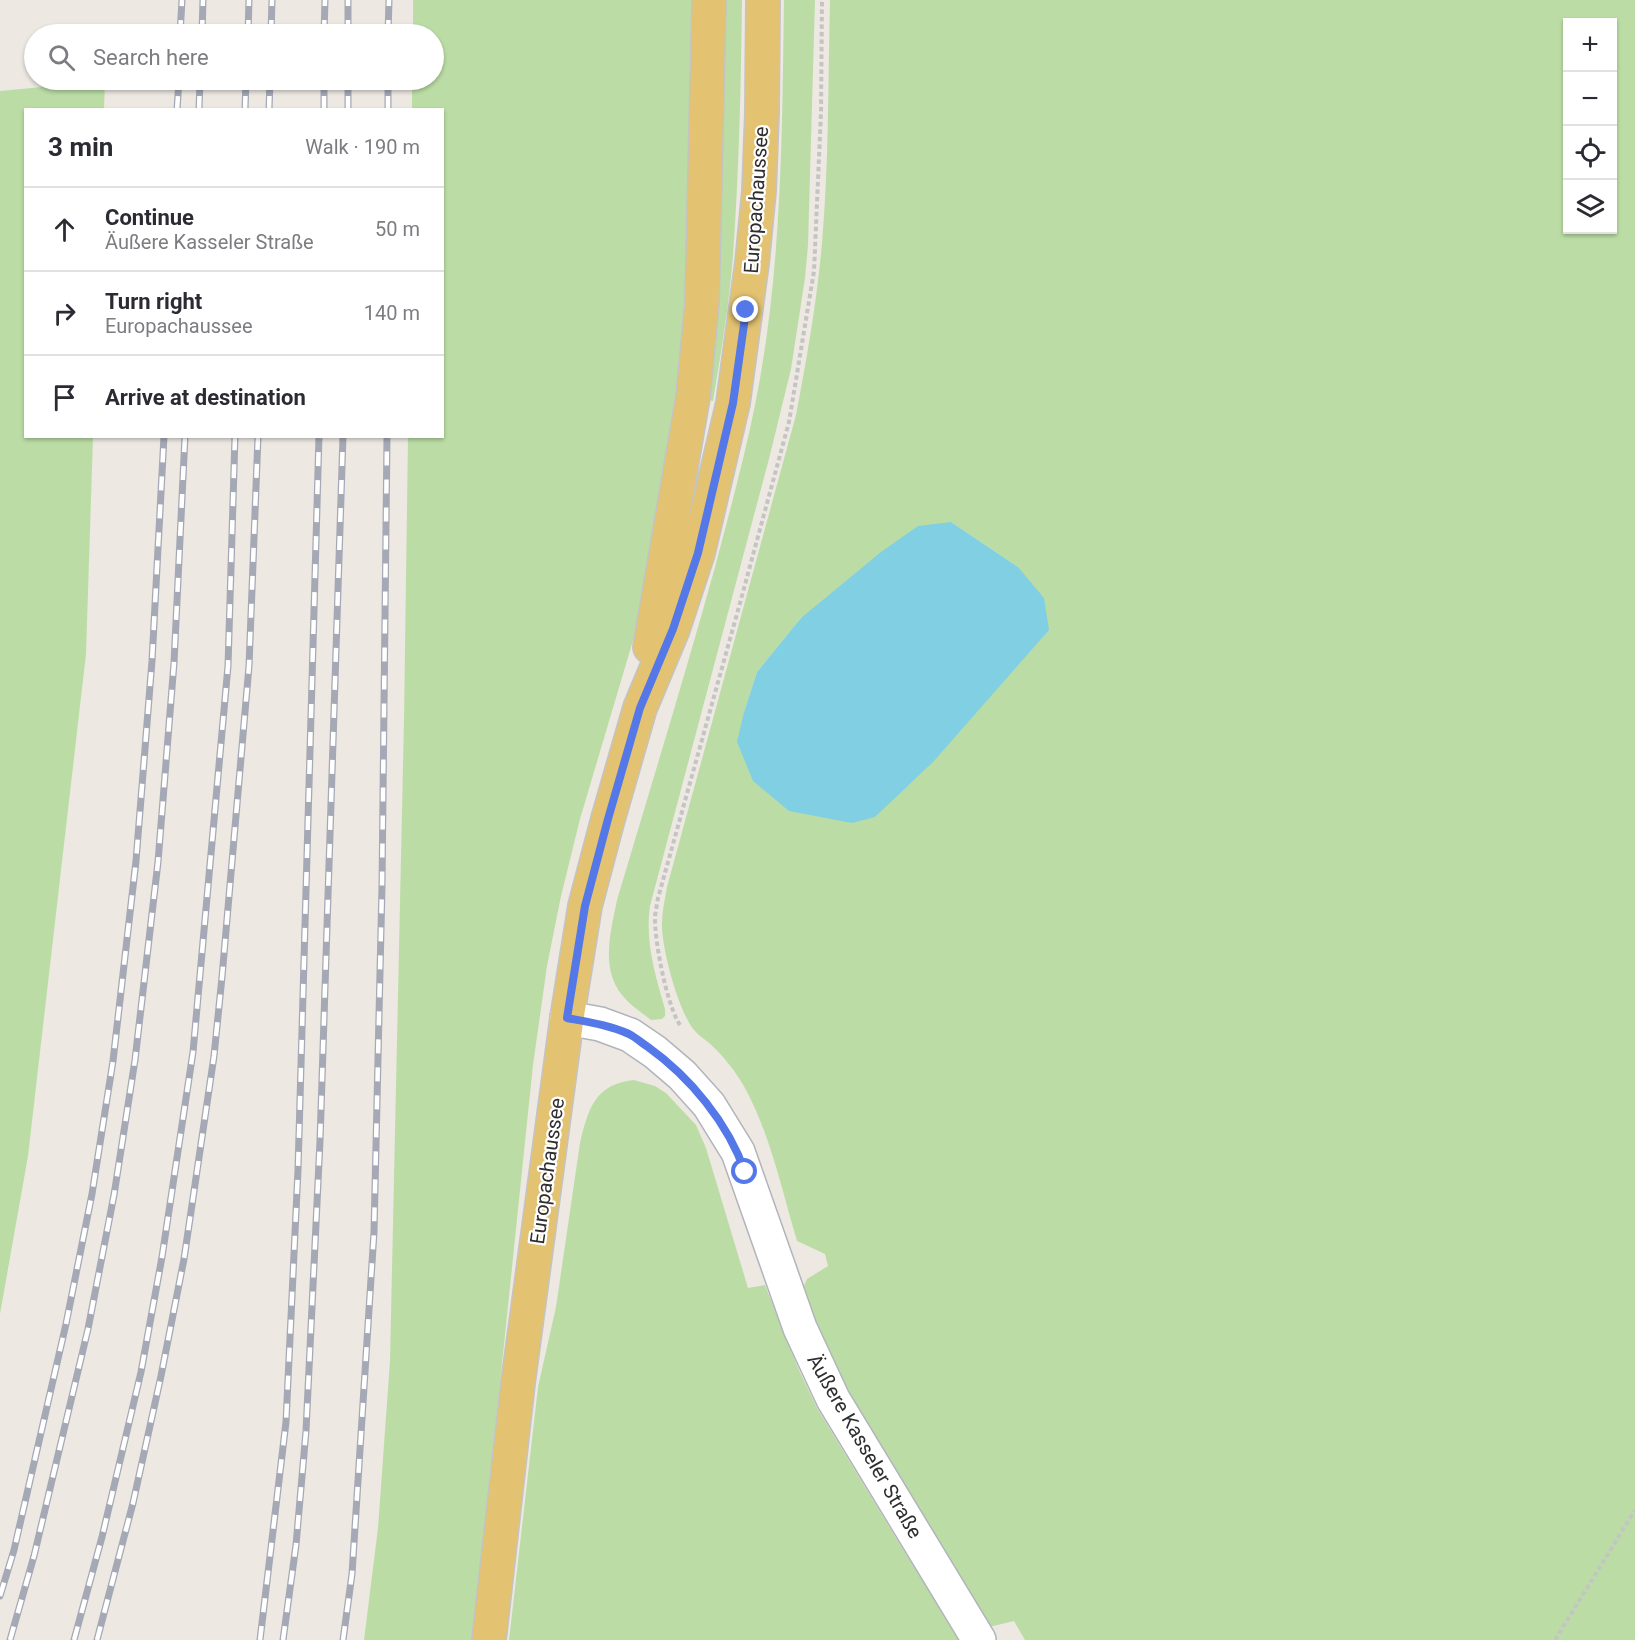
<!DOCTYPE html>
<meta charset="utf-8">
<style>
body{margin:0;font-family:Roboto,sans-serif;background:#f7f7f7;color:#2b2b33}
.controls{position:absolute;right:18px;top:18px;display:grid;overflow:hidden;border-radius:0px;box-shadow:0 2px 4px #0004}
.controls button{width:54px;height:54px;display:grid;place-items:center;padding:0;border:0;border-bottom:2px solid #e1e1e2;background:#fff;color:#2b2b33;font:30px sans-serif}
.stop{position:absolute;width:18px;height:18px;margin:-14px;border:4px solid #5478e8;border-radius:50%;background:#fff}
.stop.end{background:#5478e8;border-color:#fff;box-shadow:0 2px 6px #0008}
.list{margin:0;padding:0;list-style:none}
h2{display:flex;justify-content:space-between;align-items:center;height:78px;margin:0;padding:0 24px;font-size:26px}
h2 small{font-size:20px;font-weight:400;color:#7c7c81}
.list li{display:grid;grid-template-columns:39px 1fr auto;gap:18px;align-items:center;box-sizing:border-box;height:84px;padding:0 24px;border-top:2px solid #e1e1e2}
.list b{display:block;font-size:22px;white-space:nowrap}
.list p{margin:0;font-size:20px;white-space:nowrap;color:#7c7c81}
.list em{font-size:20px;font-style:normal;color:#7c7c81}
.icon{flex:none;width:33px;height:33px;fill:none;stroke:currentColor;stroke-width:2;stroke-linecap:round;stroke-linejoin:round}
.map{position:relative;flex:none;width:1635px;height:1640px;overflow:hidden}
.search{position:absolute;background:#fff;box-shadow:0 2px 4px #0004;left:24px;top:24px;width:420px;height:66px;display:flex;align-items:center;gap:15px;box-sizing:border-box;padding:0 21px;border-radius:33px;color:#7c7c81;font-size:22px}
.panel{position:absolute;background:#fff;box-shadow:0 2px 4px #0004;left:24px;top:108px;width:420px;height:330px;border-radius:0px}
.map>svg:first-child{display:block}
.green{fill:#bbdda5;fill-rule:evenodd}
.water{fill:#81cfe3}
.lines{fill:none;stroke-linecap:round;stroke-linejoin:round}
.minor-casing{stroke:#b2b4bc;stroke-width:36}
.primary-casing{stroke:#c4c4c4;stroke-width:36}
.path{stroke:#c4c4c4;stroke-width:4;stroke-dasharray:4.5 3;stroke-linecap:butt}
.minor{stroke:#fff;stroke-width:33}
.primary{stroke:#e3c271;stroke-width:33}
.rail-casing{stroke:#a5a8b5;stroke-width:7}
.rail{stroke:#fff;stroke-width:4.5;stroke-dasharray:14;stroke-linecap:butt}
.route{stroke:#5478e8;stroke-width:8}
.labels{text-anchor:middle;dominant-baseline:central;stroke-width:4.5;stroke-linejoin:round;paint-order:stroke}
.street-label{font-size:20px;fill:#2e2e2e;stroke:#fff}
</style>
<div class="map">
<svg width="1635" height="1640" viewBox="0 0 1635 1640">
<rect width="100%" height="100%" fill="#ede8e2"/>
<path class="green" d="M413 0H693L691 330 648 590 580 819 561 896 547 966 533 1065 497 1412 472 1640H364L378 1528 390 1361 404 720 408 437 442 436V110L412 109V80H434V34H413Z
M722 0H742C741 86 739 171 733 256 729 305 721 353 713 401L708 400Z
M784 0H815L808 245 805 278 791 369 770 455 650 906C645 942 655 974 665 1009V1016L662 1019 651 1020C641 1012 630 1005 622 995 600 968 611 931 617 900 650 789 684 679 715 567 729 514 744 460 755 405 782 272 782 136 784 0Z
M830 0H1635V1640H1025L1014 1621 989 1627 839 1385 803 1288 807 1279 828 1266 825 1254 797 1241C782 1191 771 1137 746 1090 737 1073 723 1055 709 1043 705 1039 699 1036 695 1031 679 1014 661 947 662 923 662 911 665 899 667 887L796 415C807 358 817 300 822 243 829 162 828 81 830 0ZM1568 22H1612V230H1568ZM951 522 1018 567 744 712 757 672 801 618Z
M105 81 104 109 26 110V436L93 437 86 654 28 1156 0 1314V91Z
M634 1080 655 1086 666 1093 696 1125 706 1148 748 1288 765 1285 798 1368 817 1408 899 1543 960 1640H509L538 1387 556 1307 580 1143C588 1109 595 1084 634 1080Z"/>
<path class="water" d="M951 522 1018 567 1044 598 1049 630 934 761 875 817 852 823 789 811 753 781 737 742 744 712 757 672 801 618 881 552 918 526Z"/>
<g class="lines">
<defs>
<path id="minor" d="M567 1018 600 1024 630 1035 655 1052 682 1075 709 1105 738 1152 800 1328 833 1399 979 1640"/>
<path id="primary" d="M650 647 693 397 702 303 709 0
M489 1640 518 1383 567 1018 585 906 608 819 640 708 673 629 698 553 733 403 752 263 759 191 762 113 763 0"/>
</defs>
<use href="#minor" class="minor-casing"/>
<use href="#primary" class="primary-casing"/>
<path class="path" d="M680 1025C667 1006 654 940 655 916 656 910 657 904 658 898L740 603 789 422 814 271 821 112 822 0
M1555 1640 1635 1510"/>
<use href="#minor" class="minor"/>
<use href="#primary" class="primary"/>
<defs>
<path id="rail" d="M180 34 182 0
M202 34 203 0
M248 34 249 0
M271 34 272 0
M324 34 325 0
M348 34V0
M388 34 389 0
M177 110 179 80
M199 110 200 80
M245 110 246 80
M269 110 270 80
M324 110V80
M348 110V80
M388 110V80
M0 1596 14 1550 66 1324 92 1194 113 1061 136 861 152 661 164 436
M10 1640 34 1556 88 1329 114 1195 135 1060 158 862 174 663 185 436
M74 1640 102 1537 141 1372 162 1257 193 1052 228 666 235 436
M97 1640 133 1503 161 1376 184 1259 214 1056 222 977 249 666 258 436
M260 1640 286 1422 298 1170 319 436
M283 1640 296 1545 306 1431 320 1141 343 436
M343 1640 352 1574 374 1232 382 886 387 436"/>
</defs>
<use href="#rail" class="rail-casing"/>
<use href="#rail" class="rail"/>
</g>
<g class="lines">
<path class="route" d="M745 1172C728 1123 690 1077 648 1047 642 1043 635 1037 629 1034 609 1025 588 1022 567 1018L585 906 608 819 640 708 673 629 698 553 733 403 746 310"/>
</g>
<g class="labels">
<g class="street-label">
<text transform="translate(756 200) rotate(-86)">Europachaussee</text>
<text transform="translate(547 1171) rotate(-82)">Europachaussee</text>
<text transform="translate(865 1446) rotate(60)">Äußere Kasseler Straße</text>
</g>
</g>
</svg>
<div class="controls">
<button>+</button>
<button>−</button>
<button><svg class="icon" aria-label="locate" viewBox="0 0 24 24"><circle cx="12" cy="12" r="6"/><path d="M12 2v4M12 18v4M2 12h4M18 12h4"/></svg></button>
<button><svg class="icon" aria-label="layers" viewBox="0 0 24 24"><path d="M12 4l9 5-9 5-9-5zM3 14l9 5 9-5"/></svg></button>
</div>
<div class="stop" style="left:745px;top:1172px"></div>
<div class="stop end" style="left:746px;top:310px"></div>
<div class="search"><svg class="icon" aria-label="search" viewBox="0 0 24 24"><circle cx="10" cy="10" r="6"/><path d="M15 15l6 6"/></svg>Search here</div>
<section class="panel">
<h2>3 min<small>Walk · 190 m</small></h2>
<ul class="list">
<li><svg class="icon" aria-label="ahead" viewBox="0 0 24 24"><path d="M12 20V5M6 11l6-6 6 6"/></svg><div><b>Continue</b><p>Äußere Kasseler Straße</p></div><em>50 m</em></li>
<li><svg class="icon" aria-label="right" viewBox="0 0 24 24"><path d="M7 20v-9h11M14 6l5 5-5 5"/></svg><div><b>Turn right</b><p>Europachaussee</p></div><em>140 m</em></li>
<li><svg class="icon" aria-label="arrive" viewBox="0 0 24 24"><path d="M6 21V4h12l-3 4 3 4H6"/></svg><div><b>Arrive at destination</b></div></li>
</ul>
</section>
</div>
